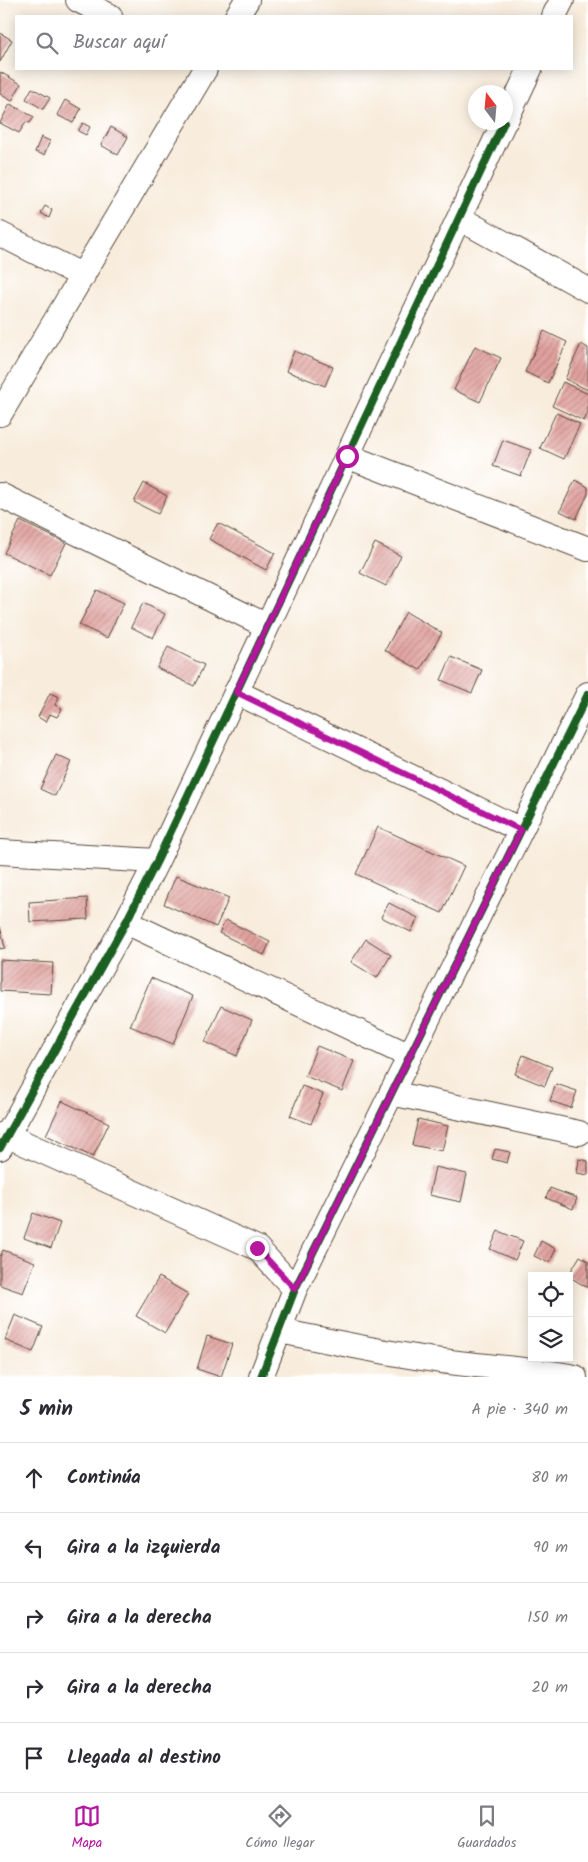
<!DOCTYPE html>
<html lang="es">
<meta charset="utf-8">
<style>
body{margin:0;font-family:Kalam,sans-serif;background:#f7f7f7;color:#2b2b33}
.controls{position:absolute;right:15px;bottom:15px;display:grid;overflow:hidden;border-radius:0px;box-shadow:0 2px 12px #0003}
.controls button{width:45px;height:45px;display:grid;place-items:center;padding:0;border:0;border-bottom:1px solid #e1e1e2;background:#fff;color:#2b2b33;font:25px sans-serif}
.compass{position:absolute;left:468px;top:85px;width:45px;height:45px;border-radius:50%;background:#fff;box-shadow:0 2px 12px #0003;rotate:344deg}
.stop{position:absolute;width:15px;height:15px;margin:-11px;border:4px solid #b5179e;border-radius:50%;background:#fff}
.stop.end{background:#b5179e;border-color:#fff;box-shadow:0 1px 5px #0008}
.list{margin:0;padding:0;list-style:none}
h2{display:flex;justify-content:space-between;align-items:center;height:65px;margin:0;padding:0 20px;font-size:21px}
h2 small{font-size:16px;font-weight:400;color:#7c7c81}
.list li{display:grid;grid-template-columns:32px 1fr auto;gap:15px;align-items:center;box-sizing:border-box;height:70px;padding:0 20px;border-top:1px solid #e1e1e2}
.list b{display:block;font-size:19px;white-space:nowrap}
.list em{font-size:16px;font-style:normal;color:#7c7c81}
.icon{flex:none;width:28px;height:28px;fill:none;stroke:currentColor;stroke-width:2;stroke-linecap:round;stroke-linejoin:round}
.map{position:relative;flex:none;width:588px;height:1377px;overflow:hidden}
.search{position:absolute;background:#fff;box-shadow:0 2px 12px #0003;left:15px;right:15px;top:15px;height:55px;display:flex;align-items:center;gap:12px;box-sizing:border-box;padding:0 18px;border-radius:0px;color:#7c7c81;font-size:19px}
.sheet{height:415px;background:#fff}
nav{display:flex;justify-content:space-around;align-items:center;box-sizing:border-box;height:70px;border-top:1px solid #e1e1e2;background:#fff;font-size:14px;color:#7c7c81}
nav a{display:grid;justify-items:center;gap:2px}
nav .on{color:#b5179e}
.map>svg:first-child{display:block}
.building{fill:url(#building-hatch)}
.lines{fill:none;stroke-linecap:round;stroke-linejoin:round}
.street-casing{stroke:#57473a;stroke-width:26}
.street{stroke:#fff;stroke-width:24}
.cycleway-casing{stroke:#fff;stroke-width:11}
.cycleway{stroke:#1b5e20;stroke-width:8}
.route{stroke:#b5179e;stroke-width:6}
</style>
<div class="map">
<svg width="588" height="1377" viewBox="0 0 588 1377">
<defs>
<pattern id="building-hatch" width="6" height="6" patternUnits="userSpaceOnUse" patternTransform="scale(1.25)"><rect width="6" height="6" fill="#e1a29f"/><path d="M-1 1l2-2M0 6l6-6M5 7l2-2" fill="none" stroke="#b88481"/></pattern>
</defs>
<rect width="100%" height="100%" fill="#fff"/>
<filter id="ink" filterUnits="userSpaceOnUse"><feTurbulence type="fractalNoise" baseFrequency=".02" numOctaves="2"/><feDisplacementMap in="SourceGraphic" scale="10" xChannelSelector="R" yChannelSelector="G"/><feConvolveMatrix kernelMatrix="1 2 1 2 8 2 1 2 1" color-interpolation-filters="sRGB"/></filter>
<filter id="wash" filterUnits="userSpaceOnUse"><feTurbulence type="fractalNoise" baseFrequency=".0096" numOctaves="4" result="noise"/><feDisplacementMap in="SourceGraphic" scale="20" xChannelSelector="R" yChannelSelector="G"/><feGaussianBlur stdDeviation="1.12" result="paint"/><feColorMatrix in="noise" values="0 0 0 0 0 0 0 0 0 0 0 0 0 0 0 0 0 1.4 0 .05"/><feComposite in="paint" operator="in"/></filter>
<g filter="url(#wash)">
<rect width="100%" height="100%" fill="#f8ecdc"/>
<g id="blocks">
<path class="building" d="M0 33 12 40 0 62Z
M0 72 21 84 12 101 0 94Z
M32 88 50 98 43 109 26 99Z
M65 100 81 109 73 123 57 115Z
M10 104 34 117 30 123 26 122 19 133 0 123Z
M83 123 90 127 86 135 78 131Z
M111 127 128 137 118 155 101 145Z
M41 137 50 141 44 155 35 152Z
M45 206 52 210 49 218 41 213Z
M544 331 567 342 548 383 525 372Z
M581 344 588 348V390L565 379Z
M475 346 501 358 480 402 454 390Z
M294 351 333 367 325 386 286 371Z
M563 382 588 394V412L584 421 552 406Z
M556 413 580 424 564 459 540 448Z
M503 440 531 450 521 476 493 466Z
M575 480 588 487V494L576 519 560 511Z
M144 483 167 496 158 514 134 502Z
M20 521 66 543 50 575 4 553Z
M218 523 275 553 266 570 209 539Z
M375 543 401 556 386 586 360 573Z
M97 590 124 603 107 638 79 625Z
M143 603 165 614 153 638 131 627Z
M406 612 442 633 420 670 385 650Z
M168 647 204 665 194 686 157 668Z
M451 657 482 670 472 693 441 680Z
M50 693 59 697 55 705 62 709 57 717 50 714 46 722 38 717Z
M56 755 71 762 55 796 40 789Z
M378 827 464 866 442 913 356 874Z
M176 876 229 898 216 927 164 904Z
M87 898 88 919 30 922 29 902Z
M389 903 418 918 411 932 381 917Z
M226 920 270 942 264 955 219 933Z
M0 926 5 948 0 949Z
M366 939 391 955 377 978 351 962Z
M0 960 53 963 51 994 0 991Z
M151 978 193 996 173 1044 130 1026Z
M221 1006 252 1020 237 1056 205 1042Z
M317 1046 354 1061 342 1091 305 1076Z
M523 1055 552 1067 545 1086 515 1074Z
M556 1084 577 1091 571 1108 550 1101Z
M302 1086 323 1094 311 1124 290 1116Z
M62 1101 109 1123 93 1157 46 1135Z
M418 1119 448 1126 442 1151 412 1145Z
M495 1149 510 1152 507 1163 492 1159Z
M579 1159 588 1161V1175L577 1173Z
M435 1167 467 1174 461 1202 429 1195Z
M550 1188 577 1198 573 1209 546 1198Z
M33 1213 60 1223 51 1248 24 1238Z
M498 1231 523 1241 515 1260 490 1249Z
M541 1241 556 1249 549 1263 534 1256Z
M3 1250 35 1262 23 1293 0 1285V1257Z
M580 1256 588 1261V1288L568 1276Z
M159 1277 188 1294 165 1333 136 1316Z
M15 1315 43 1327 33 1352 5 1340Z
M207 1336 232 1344 221 1377 197 1369Z"/>
</g>
</g>
<g filter="url(#ink)">
<use href="#blocks" fill-opacity="0" stroke="#57473a" stroke-width="1"/>
<g class="lines">
<defs>
<path id="street" d="M78 0 110 16
M237 16 247 0
M554 16 562 0
M506 120 530 69
M459 218 588 290
M0 234 83 276
M0 414 205 69
M347 456 588 549
M0 495 267 626
M236 692 521 830
M0 852 157 861
M126 922 410 1056
M391 1093 579 1133
M0 1135H6L257 1248 295 1289
M0 1148 126 922 157 861 504 122
M280 1331C334 1342 387 1354 442 1361 486 1367 531 1369 575 1377
M261 1377 295 1289 588 694"/>
</defs>
<use href="#street" class="street-casing"/>
<use href="#street" class="street"/>
<defs>
<path id="cycleway" d="M0 1148 126 922 157 861 504 122
M261 1377 295 1289 588 694"/>
</defs>
<use href="#cycleway" class="cycleway-casing"/>
<use href="#cycleway" class="cycleway"/>
</g>
</g>
<g class="lines" filter="url(#ink)">
<path class="route" d="M257 1248 295 1289 521 830 236 692 347 456"/>
</g>
</svg>
<div class="controls">
<button><svg class="icon" aria-label="locate" viewBox="0 0 24 24"><circle cx="12" cy="12" r="6"/><path d="M12 2v4M12 18v4M2 12h4M18 12h4"/></svg></button>
<button><svg class="icon" aria-label="layers" viewBox="0 0 24 24"><path d="M12 4l9 5-9 5-9-5zM3 14l9 5 9-5"/></svg></button>
</div>
<svg class="compass" viewBox="-18 -18 36 36"><path d="M0-13l5 13h-10z" fill="#e53935"/><path d="M0 13l5-13h-10z" fill="#7c7c81"/></svg>
<div class="stop" style="left:347px;top:456px"></div>
<div class="stop end" style="left:257px;top:1248px"></div>
<div class="search"><svg class="icon" aria-label="search" viewBox="0 0 24 24"><circle cx="10" cy="10" r="6"/><path d="M15 15l6 6"/></svg>Buscar aquí</div>
</div>
<section class="sheet">
<h2>5 min<small>A pie · 340 m</small></h2>
<ul class="list">
<li><svg class="icon" aria-label="ahead" viewBox="0 0 24 24"><path d="M12 20V5M6 11l6-6 6 6"/></svg><div><b>Continúa</b></div><em>80 m</em></li>
<li><svg class="icon" aria-label="left" viewBox="0 0 24 24"><path d="M17 20v-9H6M10 6l-5 5 5 5"/></svg><div><b>Gira a la izquierda</b></div><em>90 m</em></li>
<li><svg class="icon" aria-label="right" viewBox="0 0 24 24"><path d="M7 20v-9h11M14 6l5 5-5 5"/></svg><div><b>Gira a la derecha</b></div><em>150 m</em></li>
<li><svg class="icon" aria-label="right" viewBox="0 0 24 24"><path d="M7 20v-9h11M14 6l5 5-5 5"/></svg><div><b>Gira a la derecha</b></div><em>20 m</em></li>
<li><svg class="icon" aria-label="arrive" viewBox="0 0 24 24"><path d="M6 21V4h12l-3 4 3 4H6"/></svg><div><b>Llegada al destino</b></div></li>
</ul>
</section>
<nav>
<a class="on"><svg class="icon" aria-label="map" viewBox="0 0 24 24"><path d="M3 6l6-2 6 2 6-2v14l-6 2-6-2-6 2zM9 4v14M15 6v14"/></svg>Mapa</a>
<a><svg class="icon" aria-label="directions" viewBox="0 0 24 24"><path d="M12 3l9 9-9 9-9-9zM9 14v-3h6M13 9l2 2-2 2"/></svg>Cómo llegar</a>
<a><svg class="icon" aria-label="saved" viewBox="0 0 24 24"><path d="M7 4h10v16l-5-4-5 4z"/></svg>Guardados</a>
</nav>
